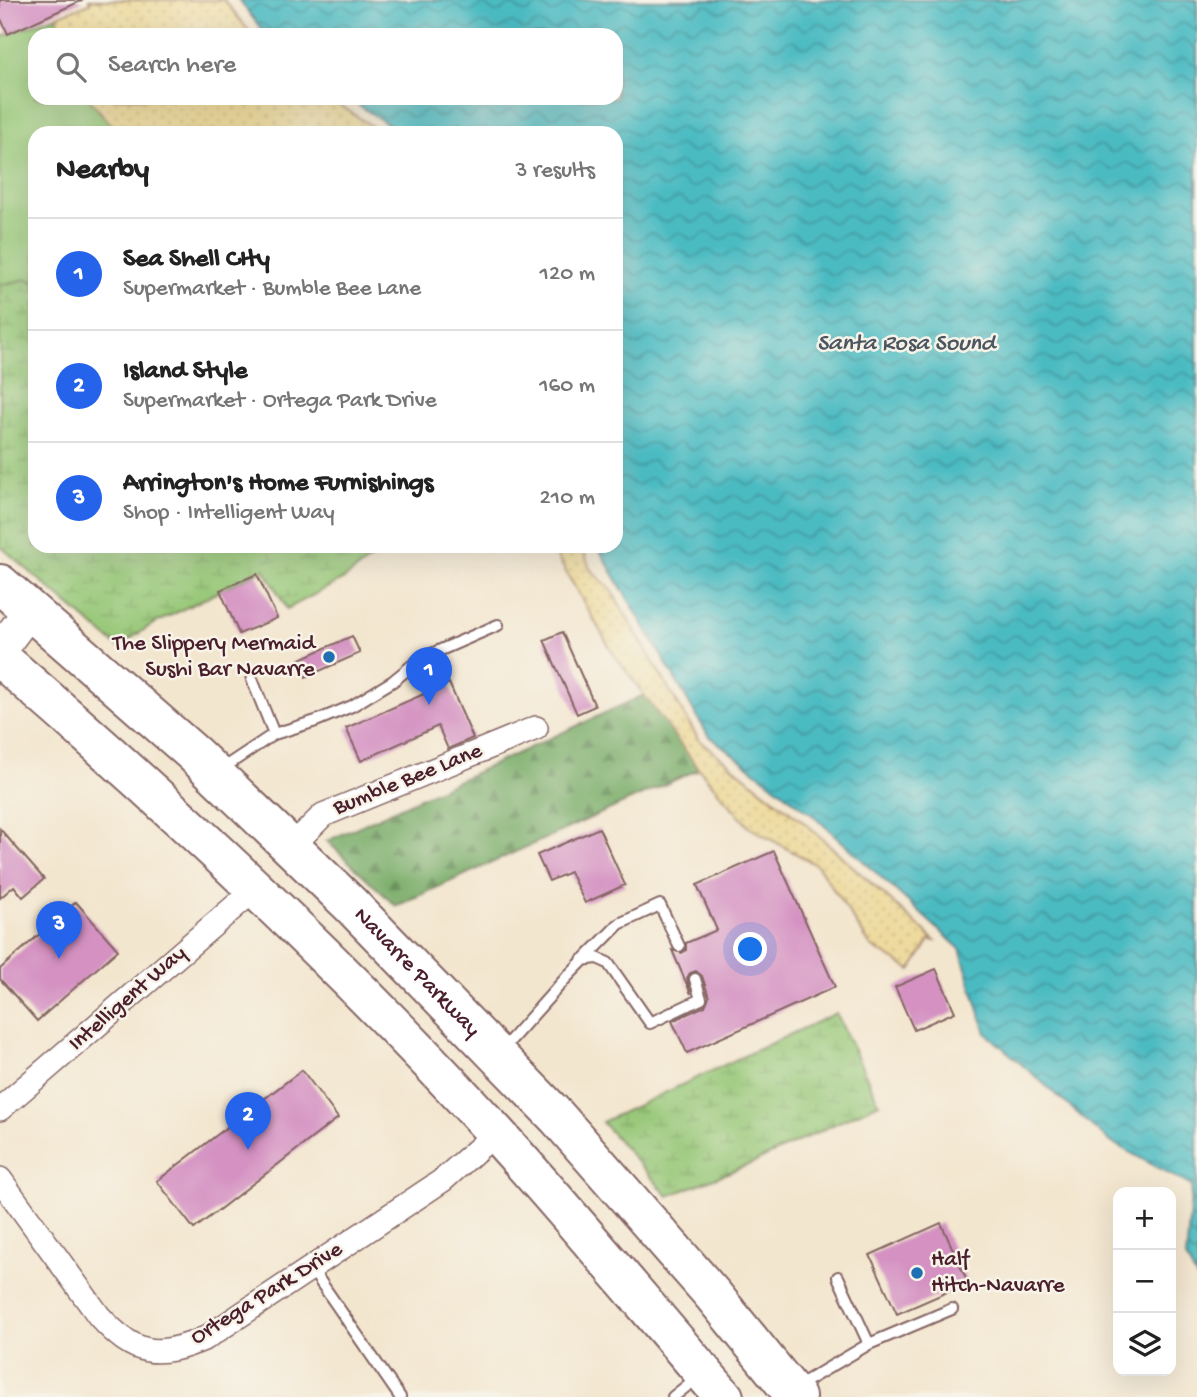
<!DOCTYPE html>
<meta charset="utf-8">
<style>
body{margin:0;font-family:"Gochi Hand",sans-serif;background:#f6f6f6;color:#222}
.controls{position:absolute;right:21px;bottom:21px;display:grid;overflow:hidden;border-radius:14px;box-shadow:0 7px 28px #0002}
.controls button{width:63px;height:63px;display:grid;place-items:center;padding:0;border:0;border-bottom:2px solid #e0e0e0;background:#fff;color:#222;font:35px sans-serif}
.you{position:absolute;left:751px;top:950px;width:24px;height:24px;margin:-18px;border:5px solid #fff;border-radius:50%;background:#1a73e8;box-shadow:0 0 0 10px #1a73e833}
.badge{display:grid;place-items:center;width:46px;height:46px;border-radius:50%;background:#2563eb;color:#fff;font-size:23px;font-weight:700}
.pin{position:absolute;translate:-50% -58px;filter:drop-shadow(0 2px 4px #0008)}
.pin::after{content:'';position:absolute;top:37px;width:24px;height:21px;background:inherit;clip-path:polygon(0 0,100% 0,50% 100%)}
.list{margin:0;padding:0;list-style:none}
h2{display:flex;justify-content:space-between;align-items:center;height:91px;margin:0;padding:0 28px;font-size:30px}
h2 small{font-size:23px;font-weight:400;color:#767676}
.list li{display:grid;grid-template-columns:46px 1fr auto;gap:21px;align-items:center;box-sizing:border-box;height:112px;padding:0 28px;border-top:2px solid #e0e0e0}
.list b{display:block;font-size:26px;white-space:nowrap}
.list p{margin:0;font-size:23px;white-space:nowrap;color:#767676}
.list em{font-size:23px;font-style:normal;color:#767676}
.icon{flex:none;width:38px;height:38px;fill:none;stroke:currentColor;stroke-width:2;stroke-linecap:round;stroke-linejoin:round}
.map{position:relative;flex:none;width:1197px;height:1397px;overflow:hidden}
.search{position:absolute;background:#fff;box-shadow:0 7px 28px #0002;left:28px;top:28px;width:595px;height:77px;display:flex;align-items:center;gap:18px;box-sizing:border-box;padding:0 24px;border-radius:21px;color:#767676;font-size:26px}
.panel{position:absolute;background:#fff;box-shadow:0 7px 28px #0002;left:28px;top:126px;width:595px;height:427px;border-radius:21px}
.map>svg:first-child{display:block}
.green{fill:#96c777;stroke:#707351;stroke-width:2}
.forest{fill:url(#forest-firs);stroke:#61664a;stroke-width:2}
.wetland{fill:url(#wetland-marsh);stroke:#707351;stroke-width:2}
.sand{fill:url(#sand-dots);stroke:#9c7c64;stroke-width:2}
.water{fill:url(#water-waves);stroke:#4b6d76;stroke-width:2}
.building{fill:#d491c2}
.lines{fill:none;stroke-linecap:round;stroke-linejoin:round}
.lane-casing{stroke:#856564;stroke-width:14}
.street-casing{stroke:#856564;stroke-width:26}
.secondary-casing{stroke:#856564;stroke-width:35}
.highway-casing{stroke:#856564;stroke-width:42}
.lane{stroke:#fff;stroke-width:10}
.street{stroke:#fff;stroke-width:23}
.secondary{stroke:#fff;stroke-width:32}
.highway{stroke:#fff;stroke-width:38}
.poi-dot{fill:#1f6fb2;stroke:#f7f3e8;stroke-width:2.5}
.labels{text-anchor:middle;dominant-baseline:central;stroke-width:5;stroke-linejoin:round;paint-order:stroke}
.poi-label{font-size:23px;fill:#4a1f2b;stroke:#f7f3e8;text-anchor:end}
.street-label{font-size:23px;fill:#4a1f2b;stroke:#f7f3e8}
.water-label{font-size:24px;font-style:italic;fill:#4b5660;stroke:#f7f3e8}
</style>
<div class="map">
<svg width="1197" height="1397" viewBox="0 0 1197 1397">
<defs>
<pattern id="forest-firs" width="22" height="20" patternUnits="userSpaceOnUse" patternTransform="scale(1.75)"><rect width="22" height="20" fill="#78ac68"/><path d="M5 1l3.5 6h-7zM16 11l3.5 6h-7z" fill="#648b56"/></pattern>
<pattern id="wetland-marsh" width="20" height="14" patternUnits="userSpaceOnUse" patternTransform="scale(1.75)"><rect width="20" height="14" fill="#96c777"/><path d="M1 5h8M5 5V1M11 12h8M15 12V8" fill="none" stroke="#83aa67"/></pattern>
<pattern id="sand-dots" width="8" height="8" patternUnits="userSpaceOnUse" patternTransform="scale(1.75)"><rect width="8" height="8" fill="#eeda9e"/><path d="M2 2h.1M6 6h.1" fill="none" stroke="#cebb88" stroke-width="1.8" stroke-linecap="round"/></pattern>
<pattern id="water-waves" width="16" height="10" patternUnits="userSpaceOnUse" patternTransform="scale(1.75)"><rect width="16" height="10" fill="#4cbbc2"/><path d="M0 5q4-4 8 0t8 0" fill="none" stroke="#41979e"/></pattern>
</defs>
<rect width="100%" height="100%" fill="#f7f3e8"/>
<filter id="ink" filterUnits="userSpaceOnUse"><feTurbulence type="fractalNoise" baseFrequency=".0143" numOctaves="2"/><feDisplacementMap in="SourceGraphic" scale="14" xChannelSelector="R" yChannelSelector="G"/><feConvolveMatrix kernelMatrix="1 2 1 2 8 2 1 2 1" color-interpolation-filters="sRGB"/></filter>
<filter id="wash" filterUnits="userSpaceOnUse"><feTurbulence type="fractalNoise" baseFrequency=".00686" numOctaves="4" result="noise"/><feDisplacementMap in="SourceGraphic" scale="28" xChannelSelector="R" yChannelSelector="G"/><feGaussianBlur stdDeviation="1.57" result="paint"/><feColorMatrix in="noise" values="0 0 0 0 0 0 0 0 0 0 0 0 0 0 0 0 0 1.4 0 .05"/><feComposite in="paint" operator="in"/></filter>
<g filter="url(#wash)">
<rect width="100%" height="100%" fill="#f3e6cf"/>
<path class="green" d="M57 16 61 35H35V98H88L119 133H35V284L28 279 0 285V37Z"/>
<path class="forest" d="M644 695 699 769 396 906 327 841Z"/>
<path class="wetland" d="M28 279 35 284V546H388L344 579 287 609 264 569 153 624 118 647 0 546V285Z
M836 1013 879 1103 753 1163 668 1196 602 1122Z"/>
<path class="sand" d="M89 0H224L252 35H61L57 16 90 3Z
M88 98H329L382 133H119Z
M551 546H582L590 569 611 590 699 740 807 825 935 941 930 940 911 970 871 946 818 866 749 827 699 769 613 653Z"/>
<path class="water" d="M239 0H1197V1279L1186 1258 1192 1186 1109 1141 986 1033 960 949 815 817 708 735 597 546H616V133H401L348 98H616V35H266Z"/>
<g id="blocks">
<path class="building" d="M0 0H83L8 34 0 17Z
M257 574 277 618 239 634 220 590Z
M562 632 595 706 577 714 544 640Z
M352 636 360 653 306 677 298 660Z
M449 683 473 738 448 749 438 726 361 761 346 728Z
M599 828 625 885 585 903 570 872 549 881 537 855Z
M0 829 44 879 23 897 14 886 0 898Z
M774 851 835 987 687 1053 672 1021 705 1006 709 997 702 976 696 971 690 973 687 978 691 994 672 950 682 953 686 950V943L717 930 697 885Z
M76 902 118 950 37 1021 0 979V969Z
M936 969 955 1012 914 1030 895 987Z
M302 1070 338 1118 194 1229 157 1181Z
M941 1223 968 1283 897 1314 870 1255Z"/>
</g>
</g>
<g filter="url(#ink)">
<use href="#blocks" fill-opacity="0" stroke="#856564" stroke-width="2"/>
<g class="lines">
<defs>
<path id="lane" d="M252 679 274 734
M220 770 274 734 316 721 352 706 393 681 420 659 498 625
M582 960 597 958 608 963 650 1023 701 999 695 979
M501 1051 566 978 619 924 660 905 679 946
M311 1268 400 1397
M838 1277 869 1344
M796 1387 869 1344 952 1309
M673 1397 698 1377"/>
<path id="street" d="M291 847 323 815 536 728
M0 1109 255 889
M0 1179 99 1316C135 1356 157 1359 206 1338L443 1180 496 1133"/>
<path id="secondary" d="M0 650 30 610"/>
<g id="highway">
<path id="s1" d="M0 584 194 754 350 904 557 1117 713 1295 796 1397"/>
<path d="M0 658C173 807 341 964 496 1133 574 1219 648 1309 724 1397"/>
</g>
</defs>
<use href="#lane" class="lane-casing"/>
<use href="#street" class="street-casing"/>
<use href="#secondary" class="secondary-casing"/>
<use href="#highway" class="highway-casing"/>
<use href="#lane" class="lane"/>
<use href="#street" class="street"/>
<use href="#secondary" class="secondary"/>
<use href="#highway" class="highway"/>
</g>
</g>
<g class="poi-dot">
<circle cx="329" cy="657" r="7"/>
<circle cx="917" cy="1273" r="7"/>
</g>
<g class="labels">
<g class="poi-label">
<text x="315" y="644">The Slippery Mermaid<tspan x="315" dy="26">Sushi Bar Navarre</tspan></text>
<text x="931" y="1260" text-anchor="start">Half<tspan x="931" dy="26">Hitch-Navarre</tspan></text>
</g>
<g class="street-label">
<text transform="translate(408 780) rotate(-22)">Bumble Bee Lane</text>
<text stroke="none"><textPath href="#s1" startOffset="570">Navarre Parkway</textPath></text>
<text transform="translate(128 999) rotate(-41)">Intelligent Way</text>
<text transform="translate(267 1294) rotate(-32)">Ortega Park Drive</text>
</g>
<g class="water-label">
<text x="906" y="344">Santa Rosa Sound</text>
</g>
</g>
</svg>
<div class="controls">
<button>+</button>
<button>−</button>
<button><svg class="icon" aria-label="layers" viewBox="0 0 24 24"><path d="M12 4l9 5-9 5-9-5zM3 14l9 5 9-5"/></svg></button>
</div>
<div class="you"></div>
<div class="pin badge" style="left:429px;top:705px">1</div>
<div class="pin badge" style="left:248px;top:1150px">2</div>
<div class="pin badge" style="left:59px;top:959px">3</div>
<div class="search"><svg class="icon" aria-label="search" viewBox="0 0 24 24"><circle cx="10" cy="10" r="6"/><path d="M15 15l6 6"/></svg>Search here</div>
<section class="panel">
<h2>Nearby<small>3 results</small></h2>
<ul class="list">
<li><span class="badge">1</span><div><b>Sea Shell CIty</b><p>Supermarket · Bumble Bee Lane</p></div><em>120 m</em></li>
<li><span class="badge">2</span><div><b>Island Style</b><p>Supermarket · Ortega Park Drive</p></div><em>160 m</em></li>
<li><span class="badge">3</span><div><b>Arrington's Home Furnishings</b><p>Shop · Intelligent Way</p></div><em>210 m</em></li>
</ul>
</section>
</div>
